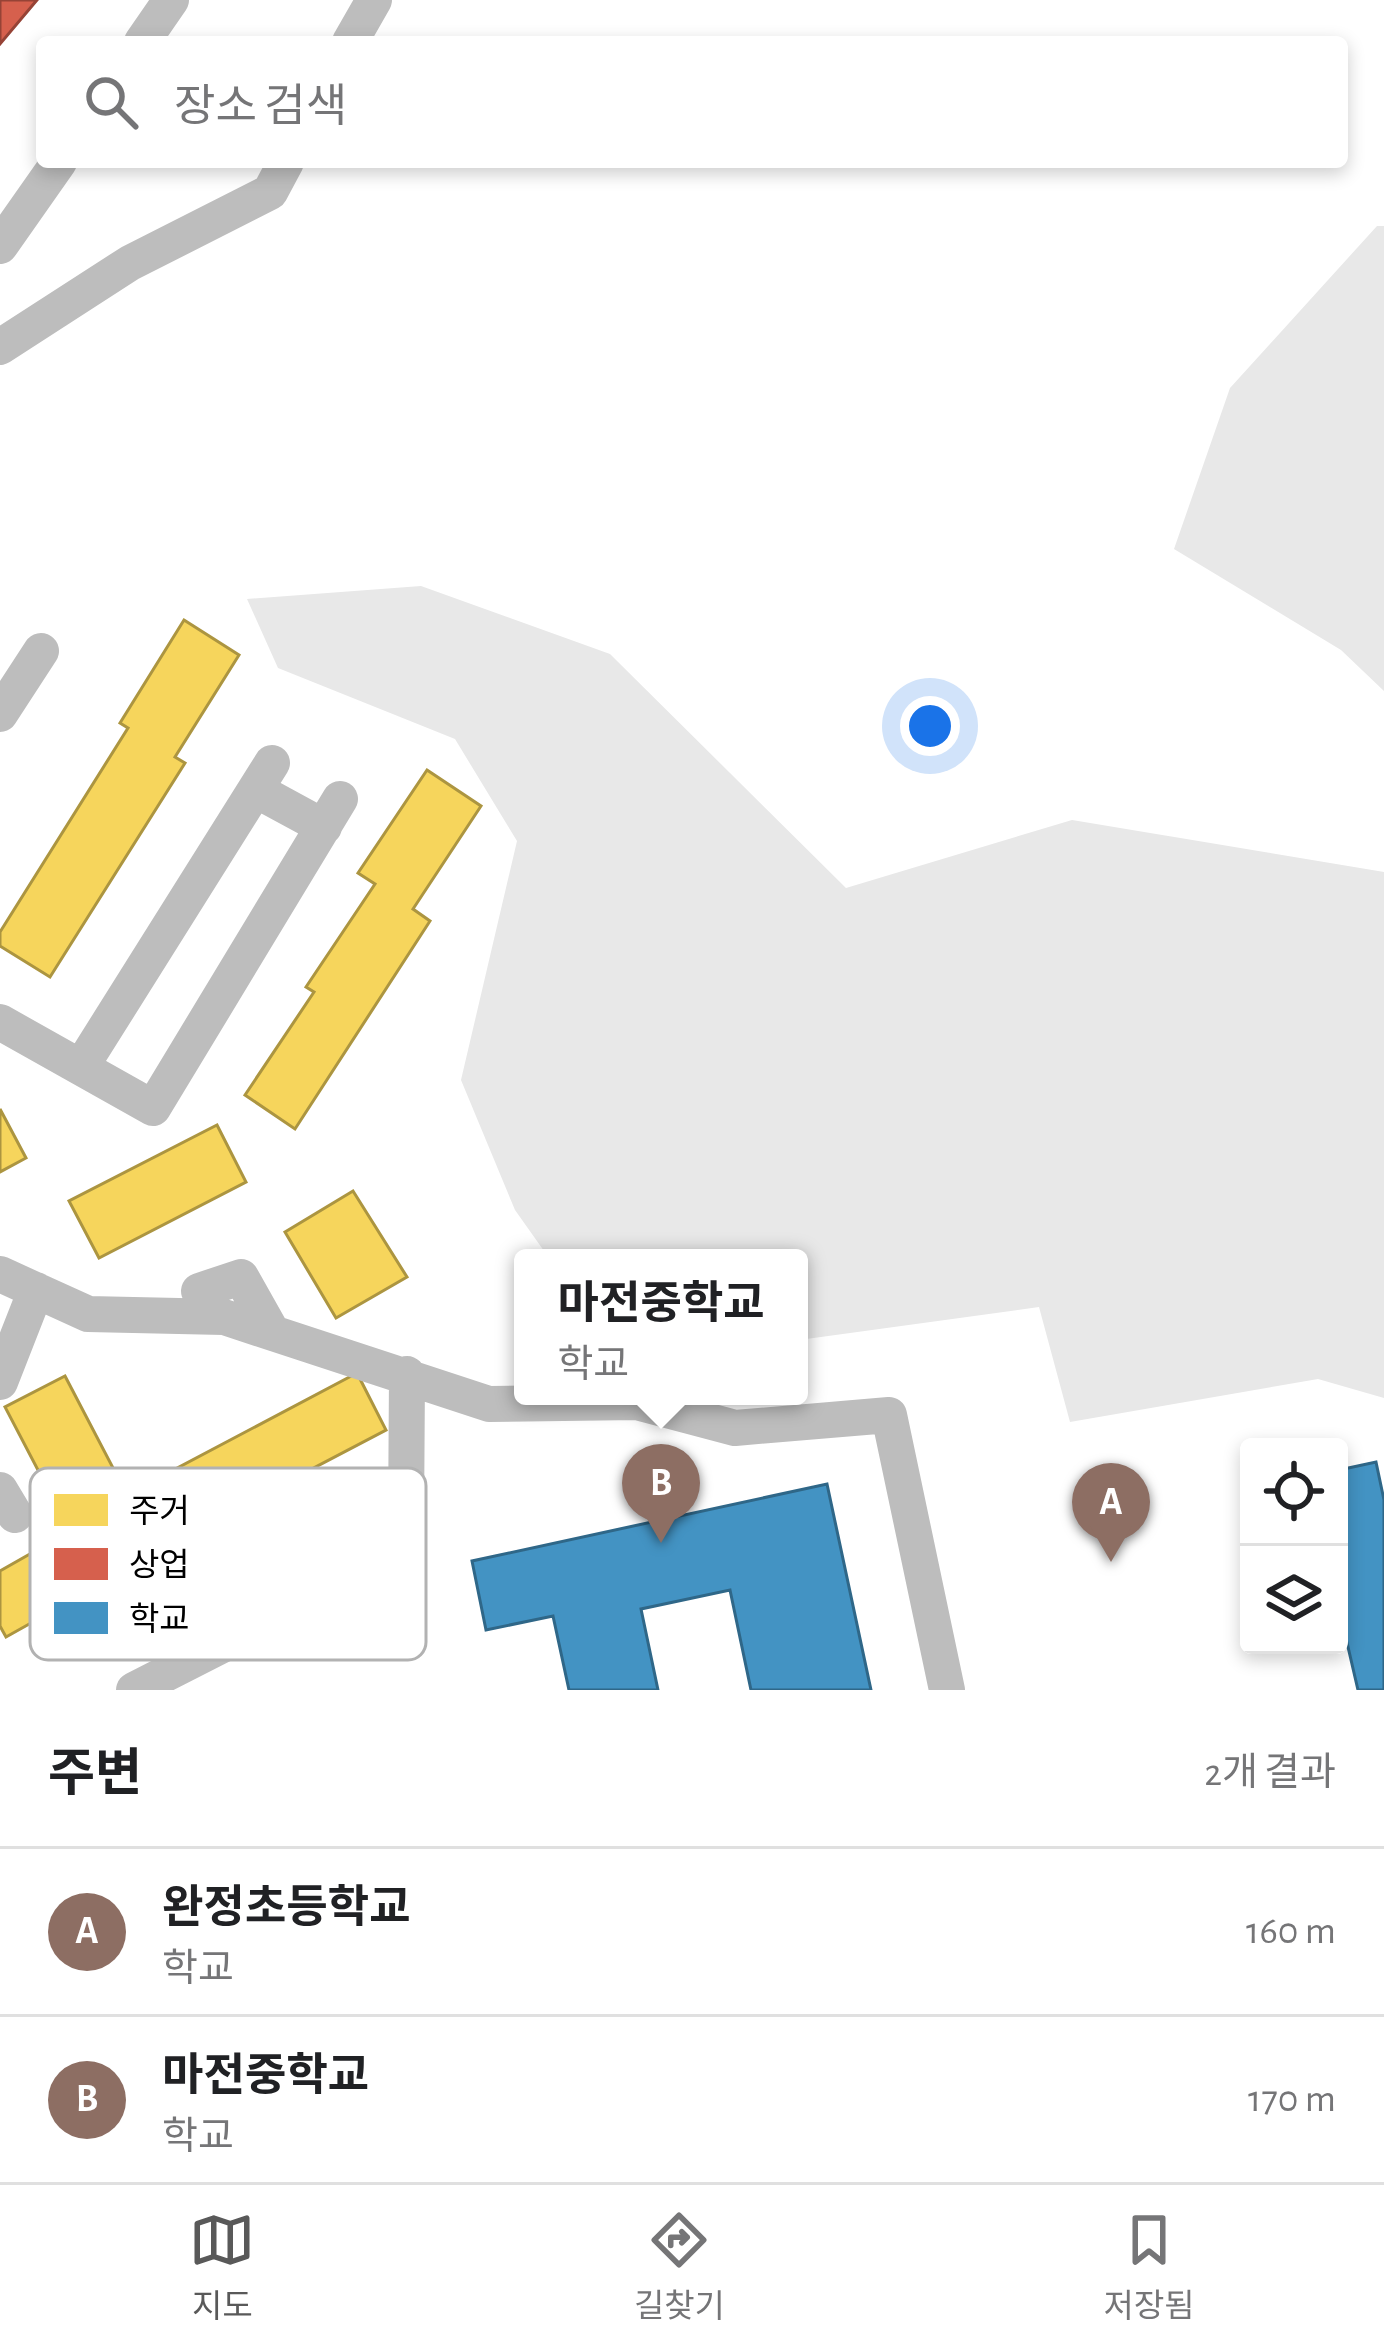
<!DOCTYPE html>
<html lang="ko">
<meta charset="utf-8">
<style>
body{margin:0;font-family:"Alegreya Sans","Noto Sans KR",sans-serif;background:#f6f6f6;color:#202124}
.controls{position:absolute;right:36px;bottom:36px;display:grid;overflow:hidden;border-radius:12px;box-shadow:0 6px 18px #0003}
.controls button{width:108px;height:108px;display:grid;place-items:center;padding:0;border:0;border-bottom:3px solid #e0e0e0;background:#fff;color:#202124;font:60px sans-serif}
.you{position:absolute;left:930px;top:726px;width:42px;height:42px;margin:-30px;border:9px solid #fff;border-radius:50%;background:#1a73e8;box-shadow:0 0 0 18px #1a73e833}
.badge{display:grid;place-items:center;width:78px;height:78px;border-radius:50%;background:#595959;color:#fff;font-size:39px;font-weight:700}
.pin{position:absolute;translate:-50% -99px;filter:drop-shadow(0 3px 6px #0008)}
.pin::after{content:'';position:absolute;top:63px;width:42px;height:36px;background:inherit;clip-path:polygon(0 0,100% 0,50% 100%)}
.popup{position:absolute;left:514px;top:1249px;width:294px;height:156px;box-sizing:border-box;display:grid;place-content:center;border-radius:12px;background:#fff;filter:drop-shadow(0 3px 9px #0005);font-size:39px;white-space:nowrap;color:#757577}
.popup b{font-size:45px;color:#202124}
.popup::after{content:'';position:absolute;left:50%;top:100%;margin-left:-24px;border:24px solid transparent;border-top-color:#fff}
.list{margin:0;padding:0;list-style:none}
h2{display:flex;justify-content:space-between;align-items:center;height:156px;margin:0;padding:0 48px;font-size:51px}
h2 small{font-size:39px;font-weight:400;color:#757577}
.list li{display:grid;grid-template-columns:78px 1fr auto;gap:36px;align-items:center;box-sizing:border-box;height:168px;padding:0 48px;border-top:3px solid #e0e0e0}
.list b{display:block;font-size:45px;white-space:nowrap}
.list p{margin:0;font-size:39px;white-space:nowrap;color:#757577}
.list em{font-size:39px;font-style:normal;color:#757577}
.icon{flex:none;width:66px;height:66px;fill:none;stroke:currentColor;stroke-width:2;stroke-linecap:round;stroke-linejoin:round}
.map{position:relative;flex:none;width:1384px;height:1690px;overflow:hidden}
.search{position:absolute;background:#fff;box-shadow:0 6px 18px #0003;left:36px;right:36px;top:36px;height:132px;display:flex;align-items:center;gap:30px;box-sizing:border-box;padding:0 42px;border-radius:12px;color:#757577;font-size:45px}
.sheet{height:492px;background:#fff}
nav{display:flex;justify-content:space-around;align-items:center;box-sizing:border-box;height:168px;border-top:3px solid #e0e0e0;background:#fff;font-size:33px;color:#757577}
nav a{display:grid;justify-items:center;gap:6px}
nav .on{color:#595959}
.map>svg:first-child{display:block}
.green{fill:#e8e8e8}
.homes{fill:#f6d55c;stroke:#ac9540;stroke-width:3}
.shops{fill:#d6604d;stroke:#964336;stroke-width:3}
.schools{fill:#4393c3;stroke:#2f6788;stroke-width:3}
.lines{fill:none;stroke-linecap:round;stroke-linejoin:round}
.minor{stroke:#bdbdbd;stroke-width:36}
.key{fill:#fff;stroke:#b2b2b2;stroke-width:3}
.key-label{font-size:33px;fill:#000}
</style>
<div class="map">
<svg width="1384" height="1690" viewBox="0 0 1384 1690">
<rect width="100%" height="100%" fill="#fff"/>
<path class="green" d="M1377 226H1384V691L1341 650 1174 549 1230 388Z
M421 586 610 654 846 888 1072 820 1384 872V1398L1318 1379 1070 1422 1039 1307 799 1340V1258H549L515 1210 461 1080 517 841 455 739 278 668 247 599Z"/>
<path class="homes" d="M184 620 239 655 175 757 185 763 50 977 0 946V932L128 728 120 723Z
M427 770 481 806 413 909 430 921 295 1129 245 1095 314 992 306 987 375 884 358 873Z
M0 1109 26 1158 0 1172Z
M217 1125 246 1182 99 1258 69 1201Z
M353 1191 407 1277 336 1318 285 1232Z
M357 1373 386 1430 161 1548 132 1492Z
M65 1376 123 1487 63 1518 5 1407Z
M51 1542 81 1595 6 1637 0 1626V1571Z"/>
<path class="shops" d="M0 0H37L0 44Z"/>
<path class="schools" d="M1376 1462 1384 1500V1690H1358L1339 1608V1470Z
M827 1484 871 1690H751L730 1590 641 1609 658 1690H569L553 1616 486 1630 472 1561Z"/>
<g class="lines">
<path class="minor" d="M142 42 171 0
M350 42 374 0
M0 246 59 162
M0 347 130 263 270 192 286 162
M0 714 41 651
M256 790 324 827
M0 1022 153 1108 340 799
M81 1067 272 763
M0 1274 88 1314 224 1317 489 1404 637 1402 735 1428 889 1415 947 1690
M199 1291 241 1277 272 1332
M0 1382 36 1290
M0 1490 15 1515
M369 1636 403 1606 406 1525
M134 1690 373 1568 406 1525 407 1374"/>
</g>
<rect x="30" y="1468" width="396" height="192" rx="18" class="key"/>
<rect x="54" y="1494" width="54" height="32" fill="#f6d55c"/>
<rect x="54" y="1548" width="54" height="32" fill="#d6604d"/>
<rect x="54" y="1602" width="54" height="32" fill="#4393c3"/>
<g class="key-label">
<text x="129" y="1522">주거</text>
<text x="129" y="1576">상업</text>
<text x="129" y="1630">학교</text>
</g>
</svg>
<div class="controls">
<button><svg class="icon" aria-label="locate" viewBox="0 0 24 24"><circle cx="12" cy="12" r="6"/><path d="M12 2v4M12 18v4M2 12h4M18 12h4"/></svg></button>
<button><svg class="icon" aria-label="layers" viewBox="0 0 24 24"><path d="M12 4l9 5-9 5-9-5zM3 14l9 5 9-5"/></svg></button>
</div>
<div class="you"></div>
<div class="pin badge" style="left:1111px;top:1562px;background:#8d6e63">A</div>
<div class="pin badge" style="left:661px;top:1543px;background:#8d6e63">B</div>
<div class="popup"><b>마전중학교</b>학교</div>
<div class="search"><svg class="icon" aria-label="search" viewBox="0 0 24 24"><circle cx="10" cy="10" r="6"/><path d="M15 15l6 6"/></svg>장소 검색</div>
</div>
<section class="sheet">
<h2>주변<small>2개 결과</small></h2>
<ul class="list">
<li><span class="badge" style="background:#8d6e63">A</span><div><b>완정초등학교</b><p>학교</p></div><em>160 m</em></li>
<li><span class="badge" style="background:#8d6e63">B</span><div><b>마전중학교</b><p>학교</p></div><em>170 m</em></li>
</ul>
</section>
<nav>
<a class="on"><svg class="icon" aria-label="map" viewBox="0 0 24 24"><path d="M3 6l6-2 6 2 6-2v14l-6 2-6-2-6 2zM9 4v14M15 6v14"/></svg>지도</a>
<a><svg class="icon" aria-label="directions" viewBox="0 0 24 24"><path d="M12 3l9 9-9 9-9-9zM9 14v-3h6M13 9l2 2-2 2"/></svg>길찾기</a>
<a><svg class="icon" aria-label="saved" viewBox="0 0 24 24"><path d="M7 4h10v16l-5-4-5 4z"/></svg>저장됨</a>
</nav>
